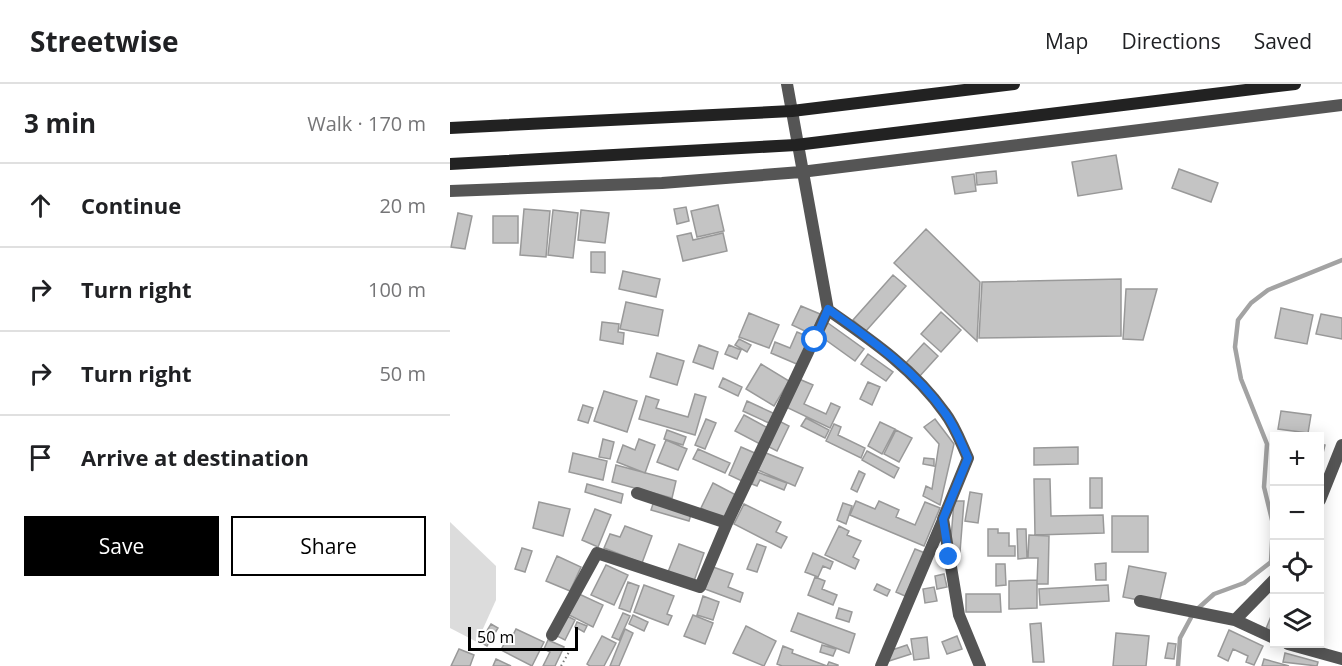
<!DOCTYPE html>
<meta charset="utf-8">
<style>
body{margin:0;font-family:"Open Sans",sans-serif;background:#f2f2f2;color:#202124}
.controls{position:absolute;right:18px;bottom:18px;display:grid;overflow:hidden;border-radius:0px;box-shadow:0 3px 15px #0003}
.controls button{width:54px;height:54px;display:grid;place-items:center;padding:0;border:0;border-bottom:2px solid #e0e0e0;background:#fff;color:#202124;font:30px sans-serif}
.scale{position:absolute;left:18px;bottom:15px;width:110px;box-sizing:border-box;padding-left:6px;border:3px solid #000;border-top:0;font-size:16px;line-height:21px;white-space:nowrap;color:#000;-webkit-text-stroke:4px #fff;paint-order:stroke}
.stop{position:absolute;width:18px;height:18px;margin:-14px;border:4px solid #1a73e8;border-radius:50%;background:#fff}
.stop.end{background:#1a73e8;border-color:#fff;box-shadow:0 2px 6px #0008}
.list{margin:0;padding:0;list-style:none}
h2{display:flex;justify-content:space-between;align-items:center;height:78px;margin:0;padding:0 24px;font-size:26px}
h2 small{font-size:20px;font-weight:400;color:#757577}
.list li{display:grid;grid-template-columns:39px 1fr auto;gap:18px;align-items:center;box-sizing:border-box;height:84px;padding:0 24px;border-top:2px solid #e0e0e0}
.list b{display:block;font-size:22px;white-space:nowrap}
.list em{font-size:20px;font-style:normal;color:#757577}
.actions{display:flex;gap:12px;padding:18px 24px}
.actions a{flex:1;padding:14px 0;border:2px solid #000;border-radius:0px;text-align:center;font-size:21px;color:#000}
.actions .main{background:#000;color:#fff}
.icon{flex:none;width:33px;height:33px;fill:none;stroke:currentColor;stroke-width:2;stroke-linecap:round;stroke-linejoin:round}
.map{position:relative;flex:none;width:892px;height:582px;overflow:hidden}
header{display:flex;align-items:center;gap:36px;box-sizing:border-box;height:84px;padding:0 30px;background:#fff;border-bottom:2px solid #e0e0e0}
header strong{font-size:28px}
nav{display:flex;gap:33px;margin-inline-start:auto;font-size:21px}
main{display:flex}
aside{flex:1;background:#fff}
.map>svg:first-child{display:block}
.green{fill:#dcdcdc}
.lines{fill:none;stroke-linecap:round;stroke-linejoin:round}
.stream{stroke:#a3a3a3;stroke-width:4.5}
.building{fill:#c4c4c4;stroke:#999;stroke-width:1.5}
.path{stroke:#777;stroke-width:2;stroke-dasharray:1.5 3;stroke-linecap:butt}
.minor{stroke:#555;stroke-width:12}
.secondary{stroke:#222;stroke-width:12}
.route{stroke:#1a73e8;stroke-width:8}
</style>
<header>
<strong>Streetwise</strong>
<nav><a>Map</a><a>Directions</a><a>Saved</a></nav>
</header>
<main>
<aside>
<h2>3 min<small>Walk · 170 m</small></h2>
<ul class="list">
<li><svg class="icon" aria-label="ahead" viewBox="0 0 24 24"><path d="M12 20V5M6 11l6-6 6 6"/></svg><div><b>Continue</b></div><em>20 m</em></li>
<li><svg class="icon" aria-label="right" viewBox="0 0 24 24"><path d="M7 20v-9h11M14 6l5 5-5 5"/></svg><div><b>Turn right</b></div><em>100 m</em></li>
<li><svg class="icon" aria-label="right" viewBox="0 0 24 24"><path d="M7 20v-9h11M14 6l5 5-5 5"/></svg><div><b>Turn right</b></div><em>50 m</em></li>
<li><svg class="icon" aria-label="arrive" viewBox="0 0 24 24"><path d="M6 21V4h12l-3 4 3 4H6"/></svg><div><b>Arrive at destination</b></div></li>
</ul>
<div class="actions"><a class="main">Save</a><a>Share</a></div>
</aside>
<div class="map">
<svg width="892" height="582" viewBox="0 0 892 582">
<rect width="100%" height="100%" fill="#fff"/>
<path class="green" d="M0 438 46 482V516L27 558 0 544Z"/>
<g class="lines">
<path class="stream" d="M728 582 730 554 744 528 764 510 794 499 821 478 823 440 814 403 817 360 791 295 785 263 788 236 801 219 818 206 892 176"/>
</g>
<path class="building" d="M666 71 672 105 628 112 622 78Z
M729 85 768 99 761 118 722 104Z
M546 87 547 99 527 101 526 89Z
M524 90 526 107 505 110 502 93Z
M268 121 274 147 247 153 241 127Z
M236 123 239 137 227 140 224 125Z
M74 125 100 127 96 173 70 171Z
M103 126 128 129 123 174 98 171Z
M131 126 159 129 155 159 128 156Z
M8 129 22 132 15 165 1 163Z
M43 132H68V159H43Z
M476 145 530 198 527 257 444 179Z
M241 149 243 156 273 149 277 167 233 177 227 152Z
M141 168H155V189L141 188Z
M173 187 210 195 206 213 169 205Z
M443 191 456 202 416 247 403 236Z
M671 195V252L529 254 532 198Z
M676 205H707L693 256 673 255Z
M176 218 213 226 208 252 170 245Z
M351 222 370 230 361 250 342 241Z
M831 224 863 231 857 260 825 254Z
M491 228 511 246 491 268 471 250Z
M299 229 329 241 319 264 289 253Z
M871 230 892 234V255L866 250Z
M152 238 169 240 168 248 174 249 173 260 150 256Z
M378 239 414 265 405 277 369 251Z
M347 248 361 254 349 281 321 269 325 258 340 264Z
M289 255 301 261 297 268 285 261Z
M474 259 488 272 469 293 455 280Z
M249 261 268 268 263 285 243 278Z
M279 261 291 266 287 275 275 270Z
M207 269 234 277 227 301 200 293Z
M418 270 443 288 436 297 411 280Z
M311 280 339 297 324 322 296 305Z
M273 294 292 303 288 312 269 303Z
M349 295 363 301 354 320 376 330 381 319 390 323 380 344 336 323Z
M418 298 430 303 422 321 410 315Z
M154 307 187 317 177 348 144 337Z
M245 310 256 313 245 351 189 335 196 312 209 316 206 324 238 333Z
M297 317 325 330 321 340 293 327Z
M133 321 143 324 138 339 128 336Z
M831 327 861 331 858 349 828 345Z
M294 331 318 344 310 360 285 347Z
M356 334 379 346 375 354 351 342Z
M256 335 266 339 255 365 245 361Z
M485 335 504 360 490 421 473 412 476 402 482 405 489 360 474 343Z
M329 337 339 342 327 367 317 362Z
M430 338 445 345 432 370 418 362Z
M384 340 391 343 388 351 415 364 411 374 376 357Z
M217 346 236 353 233 361 214 355Z
M446 346 462 354 449 378 434 370Z
M153 355 164 358 160 375 149 373Z
M189 355 205 361 195 389 167 378 173 361 185 366Z
M216 356 237 365 228 386 207 378Z
M870 360 875 361 870 381Z
M291 363 307 370 294 398 279 391Z
M628 363V380L584 381V364Z
M248 365 280 379 275 389 243 375Z
M417 367 449 384 444 394 412 376Z
M123 369 157 377 153 396 119 388Z
M316 369 353 384 345 402 308 386Z
M474 374 484 375V382L473 380Z
M166 381 226 397 222 414 162 398Z
M409 387 415 390 407 408 401 405Z
M307 388 337 399 334 406 310 396 307 402 302 400Z
M640 394H652V424H640Z
M584 395H600L601 432 653 431 654 449 585 451Z
M263 399 288 412 275 436 251 424Z
M137 400 173 410 171 419 135 408Z
M520 408 532 410 528 439 515 437Z
M204 417 242 427 239 437 201 426Z
M406 417 425 425 429 417 449 426 446 433 465 441 475 418 490 424 474 462 400 431Z
M504 417H514L510 468 500 467Z
M89 418 120 425 113 452 83 444Z
M393 419 402 422 396 440 387 436Z
M294 420 331 438 326 448 337 453 331 464 284 440Z
M145 425 161 431 148 463 132 456Z
M662 432H698V468H662Z
M175 442 202 452 192 479 154 464 160 450 170 453Z
M389 442 399 447 397 451 411 457 403 473 409 476 405 485 375 471Z
M538 445H548V449H559V462H565V472H538Z
M567 445H576L577 474 568 475Z
M579 451 599 452 598 500H587L588 474H578Z
M229 460 254 469 244 497 218 488Z
M307 460 316 463 307 488 297 485Z
M72 464 82 467 75 488 65 485Z
M465 465 475 469 455 512 446 508Z
M363 469 383 478 380 485 373 482 368 493 355 488Z
M107 472 131 483 120 507 96 497Z
M656 479V496H646L645 480Z
M546 480H555L556 501 546 502Z
M156 481 178 491 164 521 141 511Z
M679 482 716 489 709 520 673 513Z
M263 483 283 490 278 503 293 509 290 518 255 505Z
M494 490 497 503 487 505 485 492Z
M365 493 375 497 372 505 387 511 383 521 358 511Z
M587 496V524L559 525V497Z
M178 498 189 502 180 528 169 524Z
M427 500 440 506 437 512 424 506Z
M194 501 224 512 217 530 222 532 218 541 184 528Z
M658 501 659 517 590 521 589 505Z
M484 503 487 517 475 519 473 505Z
M129 510 153 521 143 543 119 531Z
M516 510H550L551 528H516Z
M253 512 269 518 263 536 247 531Z
M389 524 402 528 399 538 386 534Z
M824 525V551L815 547Z
M173 529 180 532 169 556 162 553Z
M348 529 405 550 399 569 341 547Z
M183 531 198 538 194 547 179 540Z
M243 531 263 539 255 560 234 552Z
M117 532 125 536 115 556 107 552Z
M127 538 137 542 134 548 125 543Z
M591 539 594 578H583L580 540Z
M41 540 48 544 37 562 30 558Z
M296 542 326 557 314 582 283 569Z
M66 545 94 558 82 582 51 566 55 558 59 559Z
M175 545 183 549 169 582H160Z
M779 546 813 562 804 581 796 578 798 572 783 565 778 577 768 572Z
M666 549 699 552 696 582H663Z
M152 552 166 559 154 582H140L137 580Z
M507 552 512 565 497 570 492 558Z
M477 553 479 574 464 576 461 555Z
M98 556 114 563 105 582H93L100 568 94 565Z
M718 559 726 560 724 575 715 574Z
M372 561 386 565 383 572 370 568Z
M457 561 461 570 439 577 436 568Z
M333 562 343 566 342 569 377 582 379 578 388 581V582H332L327 580Z
M9 565 24 571 20 582H1Z
M835 569 868 578 867 582 833 578Z
M46 575 61 582H43Z
M814 575 839 582H812Z"/>
<g class="lines">
<path class="path" d="M111 582 119 568"/>
<path class="minor" d="M337 0 378 226C421 256 464 285 495 329 505 342 511 359 518 374L493 435 509 531 530 582
M0 107 212 99 351 88 892 21
M187 409 277 439
M870 416 892 361
M690 517 785 536 824 554
M785 536 824 496
M102 551 147 469 250 503 277 439 378 226
M838 560 892 575
M431 582 493 436"/>
<path class="secondary" d="M0 44 342 27 564 0
M0 80 346 61 845 0"/>
</g>
<g class="lines">
<path class="route" d="M365 256 378 225C421 256 464 285 495 329 505 342 511 359 518 374L493 435 499 473"/>
</g>
</svg>
<div class="controls">
<button>+</button>
<button>−</button>
<button><svg class="icon" aria-label="locate" viewBox="0 0 24 24"><circle cx="12" cy="12" r="6"/><path d="M12 2v4M12 18v4M2 12h4M18 12h4"/></svg></button>
<button><svg class="icon" aria-label="layers" viewBox="0 0 24 24"><path d="M12 4l9 5-9 5-9-5zM3 14l9 5 9-5"/></svg></button>
</div>
<div class="scale">50 m</div>
<div class="stop" style="left:365px;top:256px"></div>
<div class="stop end" style="left:499px;top:473px"></div>
</div>
</main>
